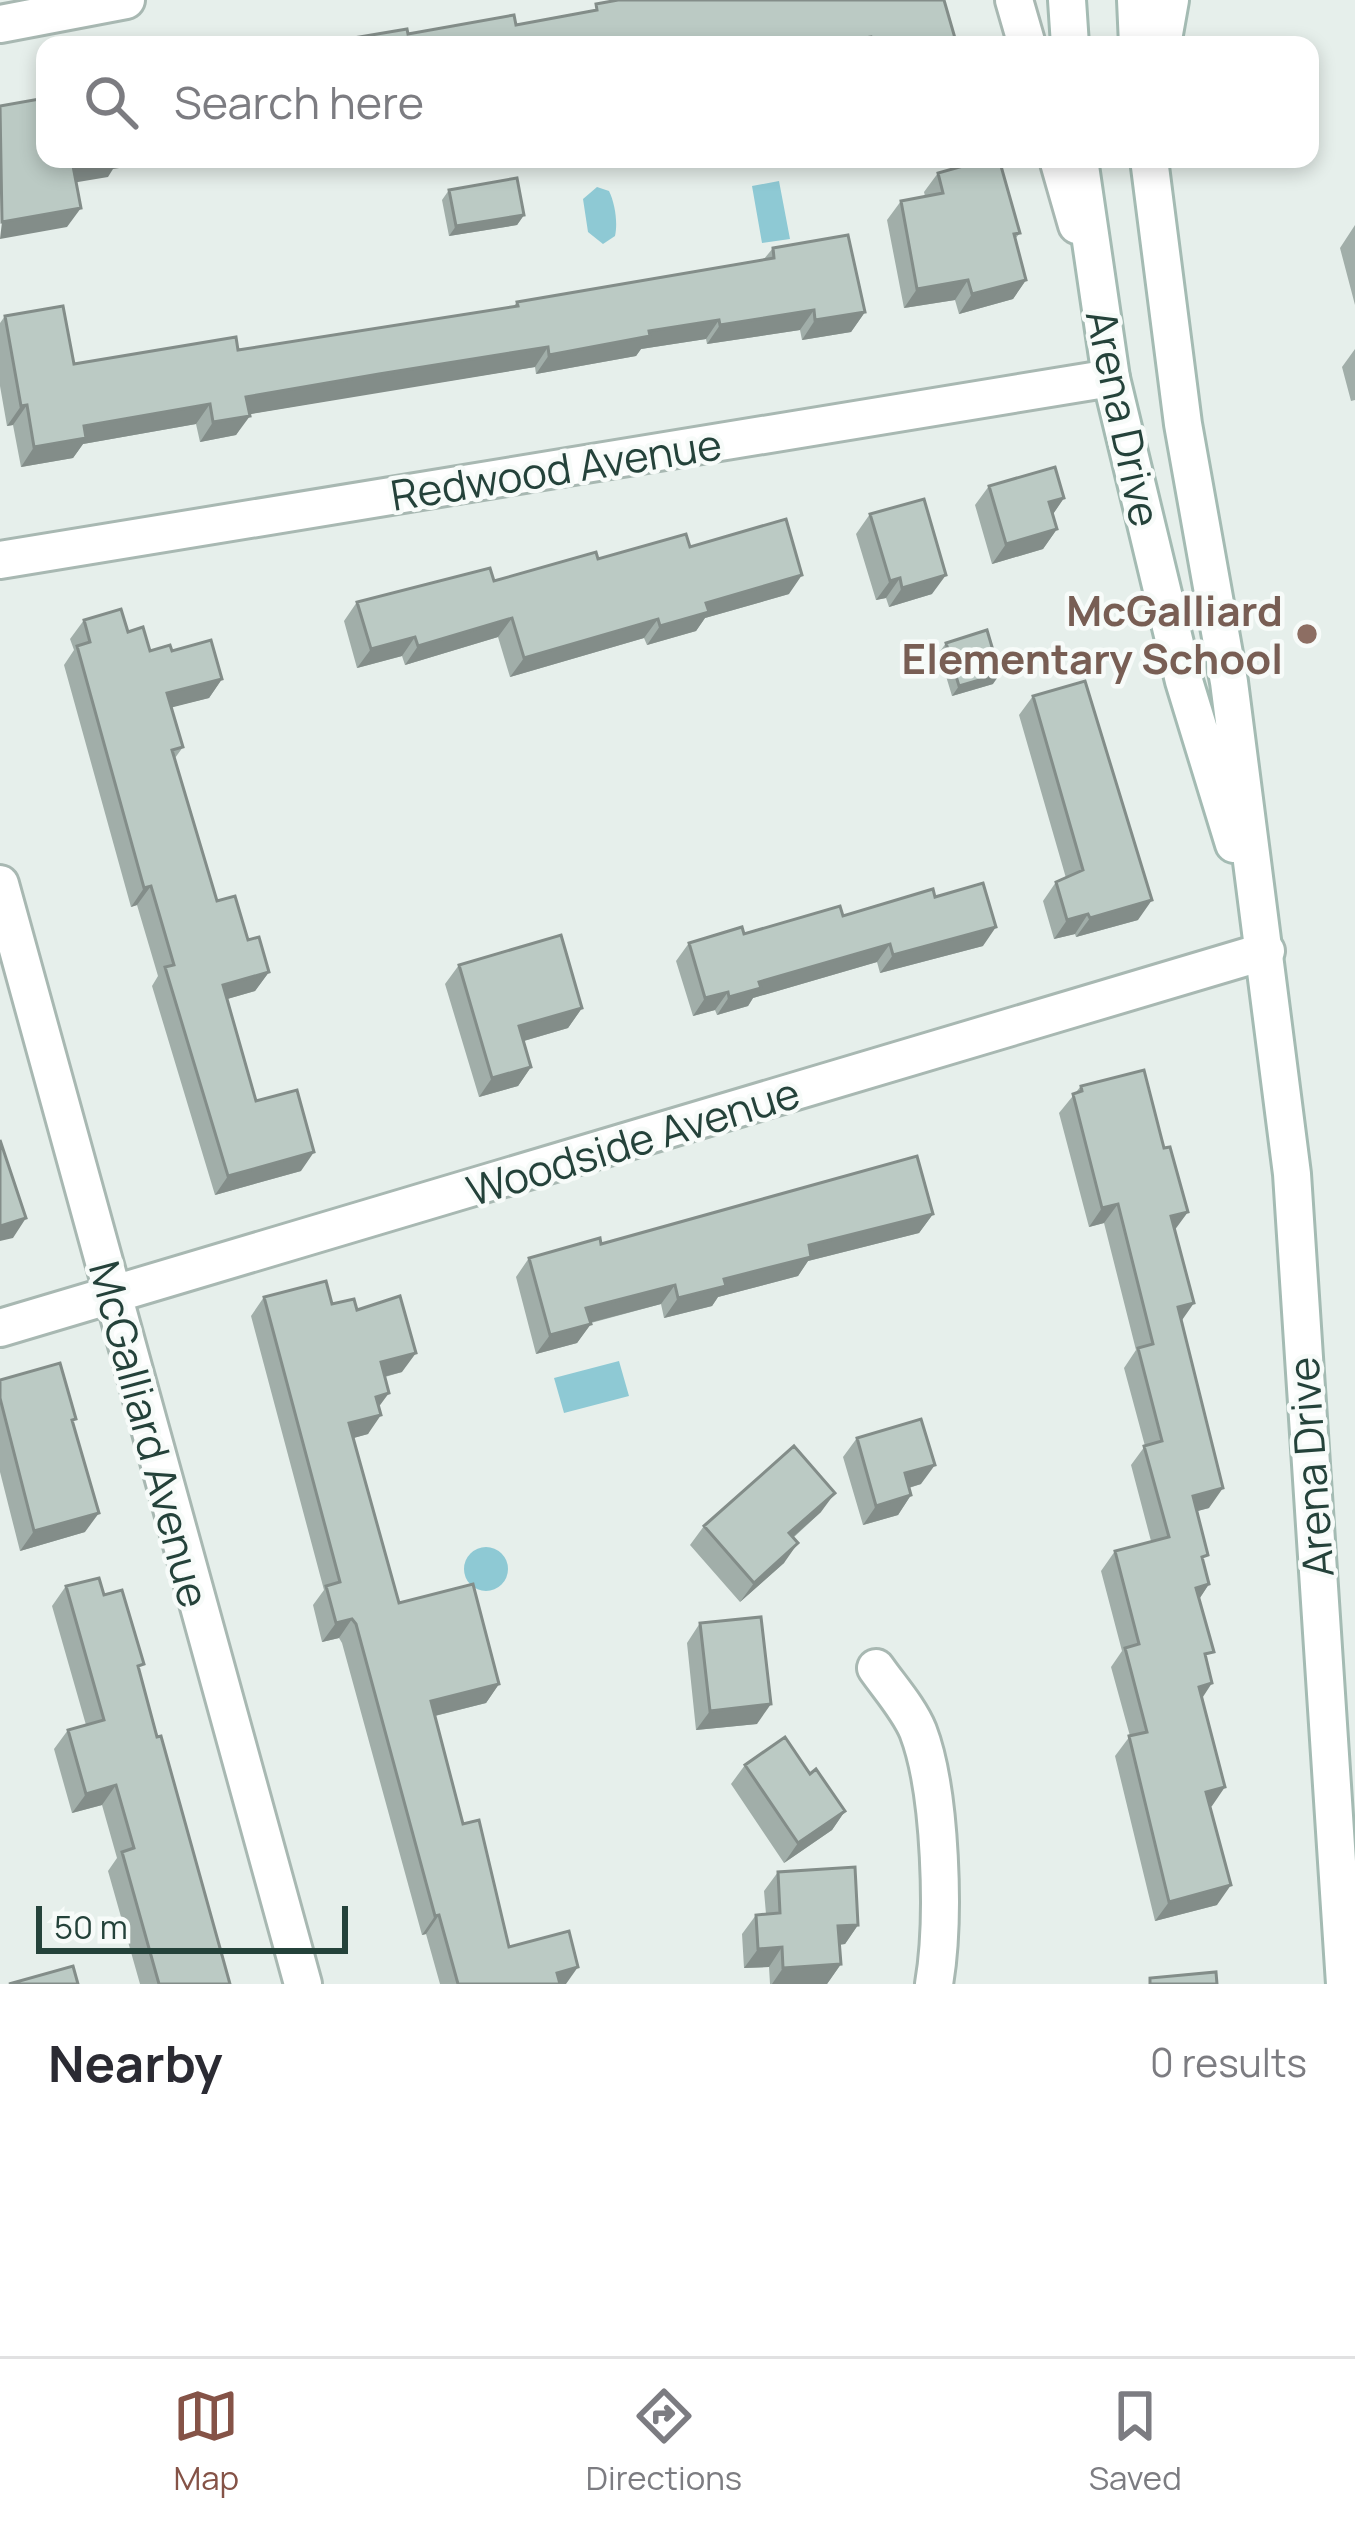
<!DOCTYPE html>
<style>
body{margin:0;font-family:Manrope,sans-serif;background:#f2f2f3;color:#2b2b33}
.scale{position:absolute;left:36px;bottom:30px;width:312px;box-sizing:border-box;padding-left:12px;border:6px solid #24423a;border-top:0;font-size:33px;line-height:42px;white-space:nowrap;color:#24423a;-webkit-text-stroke:9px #f7fbf9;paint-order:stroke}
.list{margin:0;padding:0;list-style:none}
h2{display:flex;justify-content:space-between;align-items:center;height:156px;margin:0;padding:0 48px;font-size:51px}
h2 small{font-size:39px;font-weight:400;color:#7c7c81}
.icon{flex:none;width:66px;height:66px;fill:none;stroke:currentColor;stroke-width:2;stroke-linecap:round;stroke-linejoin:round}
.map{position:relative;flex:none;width:1355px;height:1984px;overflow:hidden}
.search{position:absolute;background:#fff;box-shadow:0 6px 18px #0003;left:36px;right:36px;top:36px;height:132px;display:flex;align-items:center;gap:30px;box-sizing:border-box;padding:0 42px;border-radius:24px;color:#7c7c81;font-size:45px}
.sheet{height:372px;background:#fff}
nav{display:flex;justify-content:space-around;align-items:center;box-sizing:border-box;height:168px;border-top:3px solid #e1e1e2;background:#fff;font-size:33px;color:#7c7c81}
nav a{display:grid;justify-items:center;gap:6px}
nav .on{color:#855347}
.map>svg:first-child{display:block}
.water{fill:#8ec9d4}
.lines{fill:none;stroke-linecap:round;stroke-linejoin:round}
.minor-casing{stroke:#a8b8b2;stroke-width:42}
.secondary-casing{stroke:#a4bbb3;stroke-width:42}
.minor{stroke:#fff;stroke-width:36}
.secondary{stroke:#fff;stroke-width:36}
.wall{fill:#a1aea9}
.shaded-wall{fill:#838d89}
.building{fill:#bbcac4;stroke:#838d89;stroke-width:3}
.education-dot{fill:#8d6e63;stroke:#f7fbf9;stroke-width:4.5}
.labels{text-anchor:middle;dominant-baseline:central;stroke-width:9;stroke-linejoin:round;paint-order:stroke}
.street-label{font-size:42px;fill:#24423a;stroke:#f7fbf9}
.education-label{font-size:42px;font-weight:bold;fill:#785e54;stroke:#f7fbf9;text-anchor:end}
</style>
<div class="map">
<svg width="1355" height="1984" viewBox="0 0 1355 1984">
<rect width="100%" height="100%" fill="#e6efeb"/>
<path class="water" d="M779 181 790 239 762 243 752 186Z
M597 187 609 191C615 203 618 223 615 236L603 244 588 232 583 199Z
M619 1361 629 1396 564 1413 554 1378Z
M464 1569a22 22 0 1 1 44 0a22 22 0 1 1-44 0Z"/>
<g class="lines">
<defs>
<path id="minor" d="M1014 0 1027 45
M0 24 126 0
M1058 159 1077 225
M0 560 1111 378
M0 884 303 1984
M0 1328 1266 951
M876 1668C890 1688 909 1709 918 1731 941 1791 945 1920 934 1984"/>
<path id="secondary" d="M1067 0 1070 45
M1136 0 1138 45
M1162 45 1170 0
M1079 159 1111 378 1184 681 1234 844
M1149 159 1183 424 1229 682 1292 1174 1345 1984"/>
</defs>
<use href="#minor" class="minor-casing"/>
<use href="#secondary" class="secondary-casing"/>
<use href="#minor" class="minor"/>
<use href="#secondary" class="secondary"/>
</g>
<path class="wall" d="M938 173 1020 233 1015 239 1026 280 1013 299 959 314 955 300 904 308 887 220 901 201 925 196 924 192Z
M449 190 524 215 517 225 449 236 442 200Z
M1355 225V305L1340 248Z
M773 248 865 312 851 332 802 340 800 330 707 344 706 339 641 349 636 356 536 374 535 367 366 394 249 414 236 435 200 442 196 424 83 444 73 458 21 467 13 425 7 426 0 386V323L5 316 74 364 238 350 513 307 517 302 764 259Z
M1355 349V400L1351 401 1342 367Z
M989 486 1064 498 1053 514 1057 529 1043 549 992 564 975 505Z
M870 514 932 594 889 607 886 598 876 600 856 534Z
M690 547 789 594 705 618 696 631 647 645 644 638 510 677 498 637 405 665 402 656 357 668 344 621 357 602 494 581 598 559Z
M84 620 128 632 150 651H172L222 679 209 698 171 707 183 747 175 758 217 901 248 940 269 972 255 991 227 999 256 1101 301 1171 215 1195 152 986 158 976 137 905 131 907 64 665 74 650 70 639Z
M946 643 993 684 952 696 939 653Z
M1033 696 1138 920 1076 937 1075 934 1054 939 1043 901 1056 882 1066 878 1019 715Z
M935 897 983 946 880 973 877 962 753 998 748 1006 717 1015 715 1010 693 1016 676 961 689 943 843 916Z
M459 965 582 1008 568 1028 524 1041 531 1067 518 1086 479 1097 445 984Z
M1081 1086 1174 1231 1181 1321 1209 1508 1197 1511 1203 1561 1209 1584 1199 1599 1207 1662 1202 1699 1212 1806 1210 1807 1217 1905 1155 1921 1115 1756 1130 1736 1111 1667 1122 1651 1101 1571 1115 1551 1151 1541 1131 1465 1145 1446 1124 1368 1136 1350 1104 1223 1089 1227 1059 1113Z
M933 1214 919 1233 808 1261 798 1276 718 1297 712 1306 664 1318 661 1304 591 1323 577 1343 536 1354 516 1277 529 1258 601 1244Z
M264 1297 332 1304 357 1310 402 1372 385 1377 379 1407 368 1434 353 1438 399 1603 499 1684 486 1703 435 1716 463 1824 509 1947 566 1984H440L426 1934 422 1935 342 1643 339 1638 322 1642 313 1605 324 1590 251 1316Z
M0 1380 73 1423 85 1532 20 1551 0 1472Z
M857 1438 921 1484 909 1488 911 1495 898 1515 863 1525 843 1457Z
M821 1512 793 1538 784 1563 740 1602 690 1545 704 1526Z
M66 1586 104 1595 139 1671 230 1984H140L108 1871 117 1858 102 1805 72 1813 54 1749 68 1730 86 1725 52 1606Z
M700 1623 757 1724 696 1730 687 1643Z
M745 1765 810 1774 845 1811 832 1830 784 1863 731 1784Z
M778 1872 858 1925 845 1944 839 1945 841 1964 827 1984H770L769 1967 744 1968 742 1934 756 1915 766 1914 764 1891Z"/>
<path class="shaded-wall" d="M871 37 866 45H822Z
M112 159H176L113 169 108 177 60 185 73 166Z
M81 208 67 227 0 239 2 222Z
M524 215 517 225 449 236 456 226Z
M968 280 955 300 904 308 917 289Z
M1026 280 1013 299 959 314 972 294Z
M814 310 800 330 707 344 720 325Z
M865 312 851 332 802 340 815 320Z
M719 320 706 339 641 349 636 356 536 374 549 355 649 331Z
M548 347 535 367 233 417 246 397Z
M210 404 196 424 83 444 73 458 21 467 34 447 84 426Z
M27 405 13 425 7 426 21 406Z
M250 416 236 435 200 442 213 422Z
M1064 498 1051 517 1049 502Z
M1057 529 1043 549 992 564 1006 544Z
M802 575 789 594 705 618 696 631 647 645 660 626 706 603Z
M946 575 932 594 889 607 902 588Z
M900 578 886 598 876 600 890 581Z
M512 618 498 637 405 665 418 646Z
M658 619 644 638 510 677 524 658Z
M415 637 402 656 357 668 371 649Z
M1000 674 993 684 952 696 959 686Z
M222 679 209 698 154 712 167 693Z
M151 886 137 905 131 907 144 888Z
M1152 900 1138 920 1076 937 1090 918Z
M1088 914 1075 934 1054 939 1067 920Z
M996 927 983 946 880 973 893 955Z
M890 944 877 962 753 998 748 1006 717 1015 729 997 759 982Z
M269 972 255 991 210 1004 223 985Z
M728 992 715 1010 693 1016 705 998Z
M582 1008 568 1028 506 1046 519 1026Z
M531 1067 518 1086 479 1097 492 1078Z
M314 1152 301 1171 215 1195 228 1176Z
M1118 1204 1104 1223 1089 1227 1102 1208Z
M1188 1212 1174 1231 1171 1216Z
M933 1214 919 1233 808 1261 798 1276 718 1297 712 1306 664 1318 678 1298 809 1245Z
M26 1218 13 1238 0 1241V1226Z
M675 1285 661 1304 573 1327 586 1308Z
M1194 1303 1180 1323 1178 1307Z
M591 1324 577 1343 536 1354 550 1335Z
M416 1353 402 1372 367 1381 381 1362Z
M389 1393 375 1412 376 1397Z
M381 1415 368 1434 336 1443 349 1423Z
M935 1465 921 1484 891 1493 905 1473Z
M1223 1488 1209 1508 1179 1516 1193 1496Z
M835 1493 821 1512 775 1553 789 1533Z
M911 1495 898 1515 863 1525 876 1506Z
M99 1513 85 1532 20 1551 34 1531Z
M798 1543 784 1563 740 1602 754 1583Z
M1209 1584 1196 1604V1588Z
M352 1619 339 1638 322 1642 336 1623Z
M1212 1683 1199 1703V1687Z
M499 1684 486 1703 418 1720 431 1701Z
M771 1704 757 1724 696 1730 710 1711Z
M116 1785 102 1805 72 1813 86 1794Z
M1225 1787 1212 1806 1192 1811 1206 1792Z
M845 1811 832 1830 784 1863 798 1843Z
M1231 1885 1217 1905 1155 1921 1169 1902Z
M439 1915 426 1934 422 1935 435 1916Z
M858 1925 845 1944 825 1946 838 1926Z
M782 1947 769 1967 744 1968 758 1949Z
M841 1964 827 1984H772L783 1968Z
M578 1967 566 1984H549L557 1973Z"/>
<path class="building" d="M618 0H944L957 45H873L871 37 822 45H312L407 29 408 34 514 15 516 25 597 10 596 4Z
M45 98V159H112L73 166 81 208 2 222 0 106Z
M988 159H999L1020 233 1014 234 1026 280 972 294 968 280 917 289 901 201 943 193 938 173Z
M517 178 524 215 456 226 449 190Z
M848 235 865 312 815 320 814 310 720 325 719 320 649 331 650 336 549 355 548 347 379 374 246 397 250 416 213 422 210 404 84 426 86 438 34 447 27 405 21 406 5 316 63 306 74 364 236 337 238 350 518 306 517 302 774 258 773 248Z
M1055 467 1064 498 1049 502 1057 529 1006 544 989 486Z
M924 499 946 575 902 588 900 578 890 581 870 514Z
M786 519 802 575 706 603 709 612 660 626 658 619 524 658 512 618 418 646 415 637 371 649 357 602 490 568 494 581 596 552 598 559 686 534 690 547Z
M121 609 128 632 143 627 150 651 170 645 172 651 211 640 222 679 167 693 183 747 172 750 217 901 235 896 248 940 259 937 269 972 223 985 256 1101 297 1090 314 1152 228 1176 165 967 174 965 151 886 144 888 77 646 90 642 84 620Z
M987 630 1000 674 959 686 946 643Z
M1085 681 1152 900 1090 918 1088 914 1067 920 1056 882 1083 870 1033 696Z
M983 883 996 927 893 955 890 944 759 982 761 988 729 997 728 992 705 998 689 943 742 927 744 934 840 906 843 916 933 889 935 897Z
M561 935 582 1008 519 1026 531 1067 492 1078 459 965Z
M1144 1070 1164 1148 1170 1147 1188 1212 1171 1216 1194 1303 1178 1307 1223 1488 1193 1496 1208 1555 1202 1557 1209 1584 1196 1588 1214 1652 1205 1654 1212 1683 1199 1687 1225 1787 1206 1792 1231 1885 1169 1902 1129 1736 1147 1732 1125 1648 1139 1644 1115 1551 1169 1537 1144 1446 1162 1441 1138 1348 1153 1344 1118 1204 1102 1208 1073 1094 1082 1091 1081 1086Z
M0 1140 26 1218 0 1226Z
M917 1156 933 1214 809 1245 811 1257 724 1279 726 1286 678 1298 675 1285 586 1308 591 1324 550 1335 529 1258 600 1238 601 1244Z
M326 1281 332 1304 354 1299 357 1310 400 1296 416 1353 381 1362 389 1393 376 1397 381 1415 349 1423 399 1603 473 1584 499 1684 431 1701 463 1824 479 1820 509 1947 569 1931 578 1967 557 1973 560 1984H458L439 1915 435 1916 356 1624 352 1619 336 1623 326 1586 340 1582 264 1297Z
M60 1363 76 1419 72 1420 99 1513 34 1531 0 1398V1380Z
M921 1419 935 1465 905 1473 911 1495 876 1506 857 1438Z
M794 1446 835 1493 789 1533 798 1543 754 1583 704 1526Z
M99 1578 104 1595 122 1590 144 1664 138 1666 157 1737 161 1736 230 1984H159L122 1852 134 1848 116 1785 86 1794 68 1730 104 1720 66 1586Z
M761 1617 771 1704 710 1711 700 1623Z
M785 1737 810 1774 816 1769 845 1811 798 1843 745 1765Z
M855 1867 858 1925 838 1926 841 1964 783 1968 782 1947 758 1949 756 1915 780 1913 778 1872Z
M73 1966 78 1984H9Z
M1216 1972 1217 1984H1150V1978Z"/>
<circle class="education-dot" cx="1307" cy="634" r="12"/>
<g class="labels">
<g class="street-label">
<text transform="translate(1124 418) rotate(78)">Arena Drive</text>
<text transform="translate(556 469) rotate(-9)">Redwood Avenue</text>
<text transform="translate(633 1141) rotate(-17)">Woodside Avenue</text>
<text transform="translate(150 1434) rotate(75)">McGalliard Avenue</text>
<text transform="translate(1310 1467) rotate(-94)">Arena Drive</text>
</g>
<g class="education-label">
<text x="1283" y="610">McGalliard<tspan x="1283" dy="48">Elementary School</tspan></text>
</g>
</g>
</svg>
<div class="scale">50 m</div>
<div class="search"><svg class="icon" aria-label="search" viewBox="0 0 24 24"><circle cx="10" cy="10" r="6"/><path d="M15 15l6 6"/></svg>Search here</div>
</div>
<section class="sheet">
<h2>Nearby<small>0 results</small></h2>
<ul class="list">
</ul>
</section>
<nav>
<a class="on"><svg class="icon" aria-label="map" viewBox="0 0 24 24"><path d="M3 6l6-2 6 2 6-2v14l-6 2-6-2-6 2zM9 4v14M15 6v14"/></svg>Map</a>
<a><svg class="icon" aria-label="directions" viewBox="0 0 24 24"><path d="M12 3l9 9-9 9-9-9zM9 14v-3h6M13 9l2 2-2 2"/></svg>Directions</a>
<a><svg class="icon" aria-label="saved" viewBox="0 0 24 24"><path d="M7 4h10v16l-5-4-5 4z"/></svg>Saved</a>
</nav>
